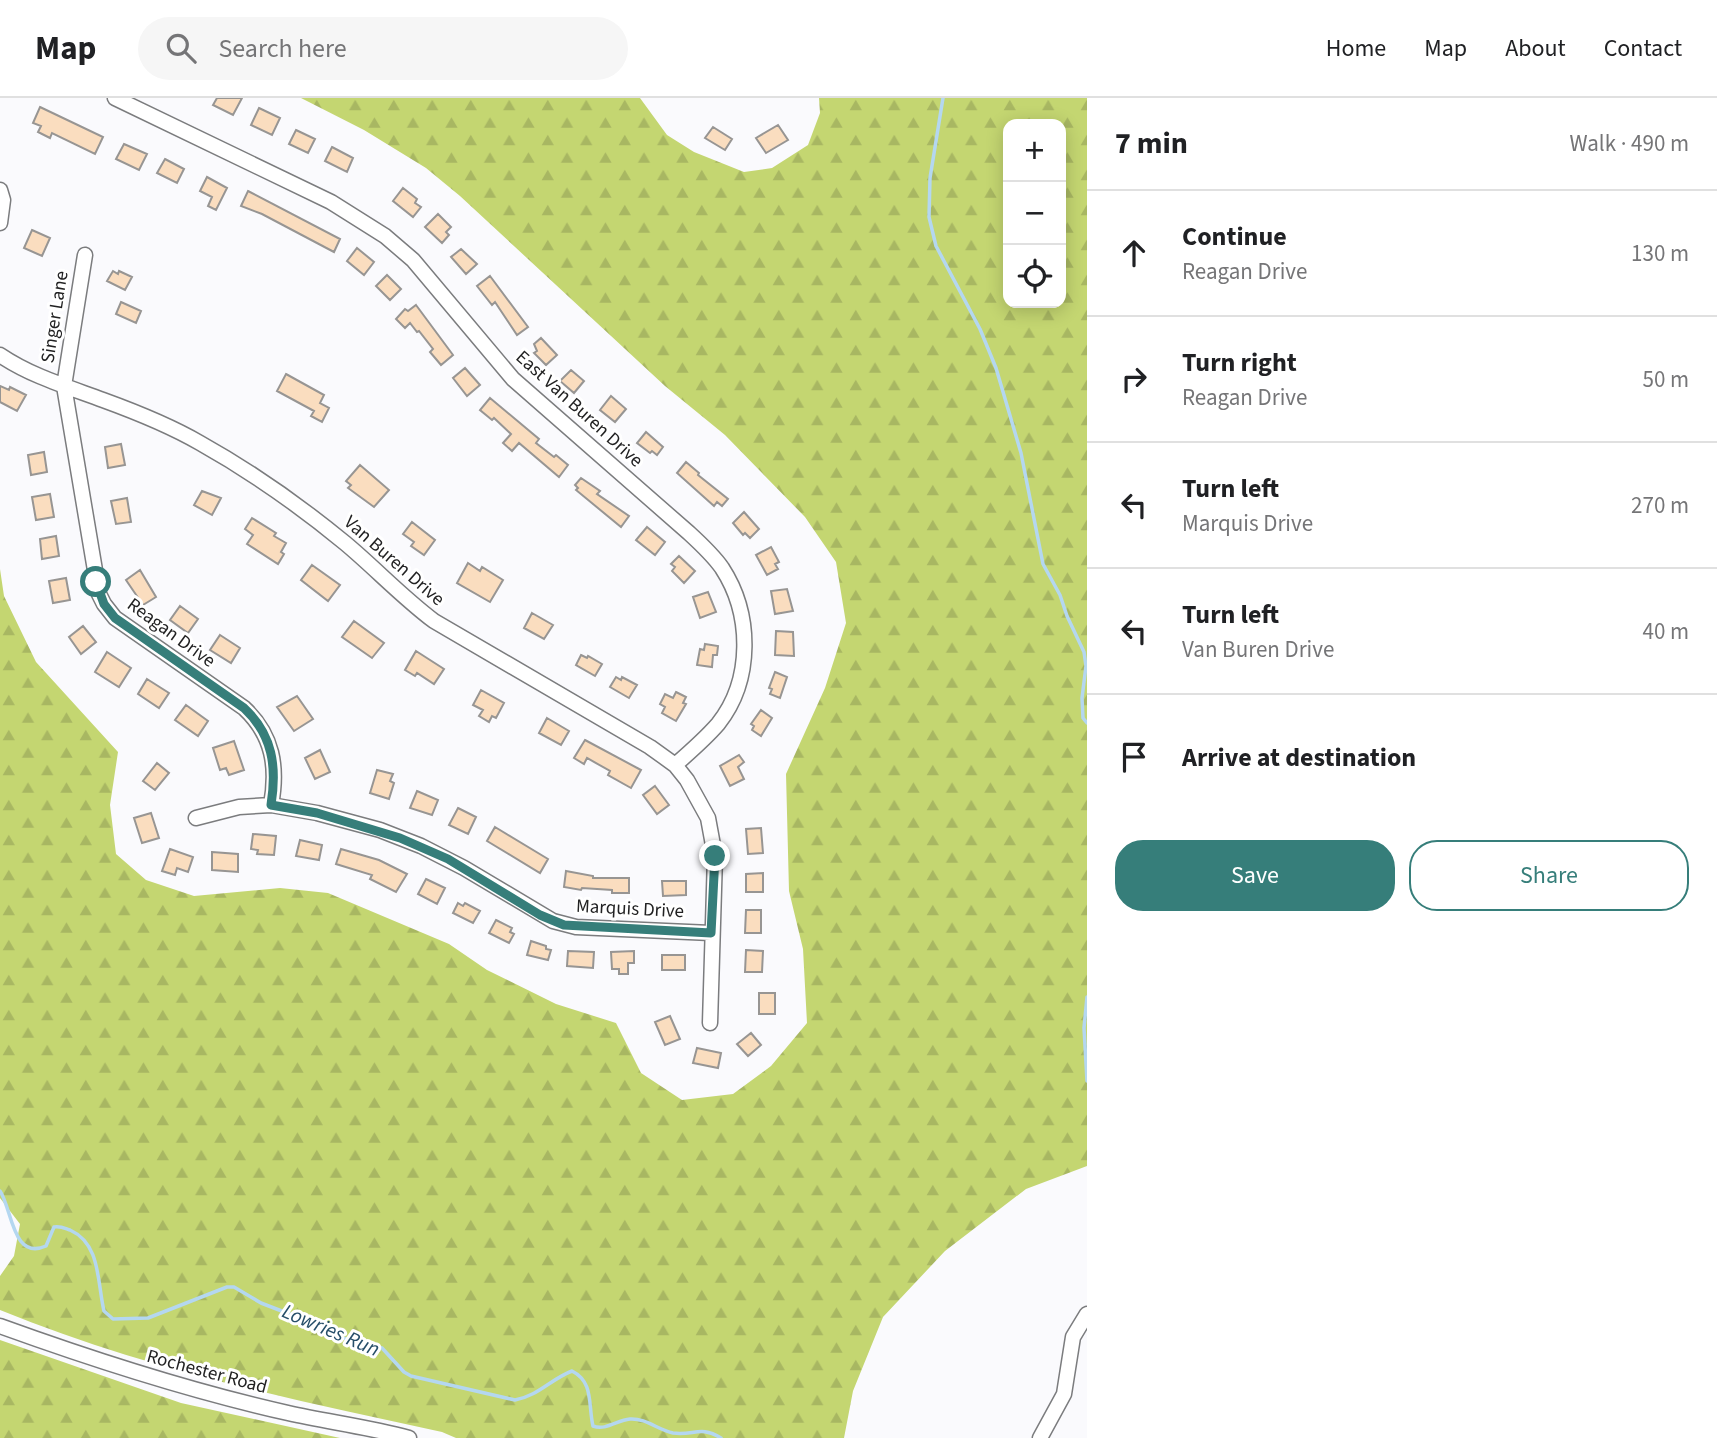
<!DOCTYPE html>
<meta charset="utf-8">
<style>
body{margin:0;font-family:"Source Sans 3",sans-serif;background:#f6f6f6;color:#202124}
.controls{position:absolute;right:21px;top:21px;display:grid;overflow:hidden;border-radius:14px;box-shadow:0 4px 18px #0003}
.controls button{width:63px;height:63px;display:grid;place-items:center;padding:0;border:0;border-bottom:2px solid #e0e0e0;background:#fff;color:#202124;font:35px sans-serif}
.stop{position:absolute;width:21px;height:21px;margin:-16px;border:5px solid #367e7a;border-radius:50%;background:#fff}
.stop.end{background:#367e7a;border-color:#fff;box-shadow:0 2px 7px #0008}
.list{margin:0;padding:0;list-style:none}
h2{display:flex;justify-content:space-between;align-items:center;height:91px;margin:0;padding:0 28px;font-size:30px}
h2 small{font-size:23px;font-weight:400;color:#757577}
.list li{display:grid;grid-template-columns:46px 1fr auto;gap:21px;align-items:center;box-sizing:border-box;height:126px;padding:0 28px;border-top:2px solid #e0e0e0}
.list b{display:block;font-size:26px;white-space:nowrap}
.list p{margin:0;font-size:23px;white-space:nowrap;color:#757577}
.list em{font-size:23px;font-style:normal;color:#757577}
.actions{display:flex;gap:14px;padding:21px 28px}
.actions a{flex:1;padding:16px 0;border:2px solid #367e7a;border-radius:28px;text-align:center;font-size:24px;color:#367e7a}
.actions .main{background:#367e7a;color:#fff}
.icon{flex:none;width:38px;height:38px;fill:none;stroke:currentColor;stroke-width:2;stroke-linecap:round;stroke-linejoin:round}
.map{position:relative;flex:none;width:1087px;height:1340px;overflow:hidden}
header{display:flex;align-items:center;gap:42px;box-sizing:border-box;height:98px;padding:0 35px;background:#fff;border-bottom:2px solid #e0e0e0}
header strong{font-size:33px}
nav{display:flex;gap:38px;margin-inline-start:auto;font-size:24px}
.search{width:490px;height:63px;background:#f6f6f6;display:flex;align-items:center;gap:18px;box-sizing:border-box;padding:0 24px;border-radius:38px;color:#757577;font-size:26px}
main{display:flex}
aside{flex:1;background:#fff}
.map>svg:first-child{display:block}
.forest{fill:url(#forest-firs);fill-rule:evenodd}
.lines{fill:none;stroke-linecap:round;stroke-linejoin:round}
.stream{stroke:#b4d7f0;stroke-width:3.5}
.building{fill:#faddbf;stroke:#979593;stroke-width:2}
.minor-casing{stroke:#7b7c7e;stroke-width:17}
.minor{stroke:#fff;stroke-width:14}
.route{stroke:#367e7a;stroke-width:9}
.labels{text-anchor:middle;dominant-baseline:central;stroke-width:6;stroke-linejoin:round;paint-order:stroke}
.street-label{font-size:19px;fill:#222223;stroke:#fff}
.water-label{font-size:21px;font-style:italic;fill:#264e69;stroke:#fff}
</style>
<header>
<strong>Map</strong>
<div class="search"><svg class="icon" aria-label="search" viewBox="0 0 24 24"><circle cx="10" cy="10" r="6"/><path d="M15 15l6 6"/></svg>Search here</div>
<nav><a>Home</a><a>Map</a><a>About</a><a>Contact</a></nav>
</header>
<main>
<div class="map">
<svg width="1087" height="1340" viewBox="0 0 1087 1340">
<defs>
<pattern id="forest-firs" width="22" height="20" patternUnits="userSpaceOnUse" patternTransform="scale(1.75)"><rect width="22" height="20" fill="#c4d671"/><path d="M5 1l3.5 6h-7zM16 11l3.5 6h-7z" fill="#a8b762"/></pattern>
</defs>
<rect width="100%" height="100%" fill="#fafafd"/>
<path class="forest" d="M301 0H640L667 37 694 54 744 74 772 70 808 47 820 15 819 0H1087V1068L1026 1091 945 1153 883 1219 853 1293 844 1340H456L442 1334C293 1302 141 1270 0 1212V1178L14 1158 20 1126 0 1100V471L4 498 36 564 118 654 110 707 116 756 146 782 194 798 280 790 328 795 449 846 487 872 556 906 616 925 641 975 682 1002 733 996 771 968 807 925 803 851 789 793 786 676 825 590 846 525 836 464 805 419 725 337 665 288 460 98 426 70 364 32ZM1061 26V205H1008V26Z
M0 1242 181 1305 340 1340H0Z"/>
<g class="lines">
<path class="stream" d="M943 0 930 80 929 119 936 148 980 231 996 270 1021 355 1043 466 1060 497 1067 518 1084 554 1086 568 1082 600 1083 620 1087 625
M1087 899 1084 930 1087 983
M0 1093C12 1110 12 1163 46 1148L54 1129C61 1128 64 1130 70 1132 101 1146 97 1184 104 1213L113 1221 148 1220 227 1189H234L261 1205 305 1222 335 1238 382 1250 404 1274 411 1278 515 1302C538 1298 551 1281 572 1273 594 1284 588 1307 593 1328 606 1333 617 1322 630 1321 646 1320 658 1332 673 1335 694 1338 700 1327 721 1340"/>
</g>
<path class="building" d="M217 0H242L233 17 213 7Z
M40 9 103 39 95 56 52 35 50 40 38 34 41 28 33 25Z
M259 10 280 20 272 37 251 27Z
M778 27 788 42 766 55 756 40Z
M713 29 732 41 725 52 705 40Z
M296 32 315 41 308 55 289 46Z
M124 46 147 56 139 72 116 61Z
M332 49 353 60 347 74 325 63Z
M165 61 184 71 177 85 157 75Z
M207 79 227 90 216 112 208 108 212 99 200 93Z
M403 90 417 101 415 105 421 109 413 119 393 103Z
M248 93 340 141 334 154 262 116 241 108Z
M438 116 451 129 446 134 449 137 442 145 425 129Z
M32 132 50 140 42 158 24 150Z
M357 150 374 164 364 177 347 163Z
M461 151 477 166 466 176 451 159Z
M113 173 118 176 119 173 132 179 125 192 107 183Z
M387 177 401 191 390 202 376 188Z
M490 178 528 229 517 237 495 204 492 207 477 188Z
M121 204 141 213 136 225 116 216Z
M416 207 453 257 441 267 430 254 433 251 419 233 417 234 410 225 405 230 396 221 405 211 408 213Z
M541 240 557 257 546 267 534 255 537 253 534 246Z
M465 270 480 287 467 298 453 280Z
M571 272 584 283 574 295 560 283Z
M286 276 324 297 320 305 329 310 322 324 311 318 314 313 277 293Z
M0 288 9 292 10 289 26 297 17 313 0 304Z
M611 298 626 311 615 324 600 312Z
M490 300 539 341 536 345 554 359 556 357 568 367 559 379 519 345 512 353 503 345 511 336 494 320 492 322 480 312Z
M646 334 663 349 657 357 652 353 650 355 637 345Z
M121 346 125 367 108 370 105 349Z
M44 354 47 374 31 377 28 357Z
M686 364 699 375 698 377 728 401 722 408 717 404 714 408 677 375Z
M360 367 389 392 374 409 348 390 351 387 346 383Z
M581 380 600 393 597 396 629 418 621 429 576 392 578 390 575 387Z
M202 393 221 400 212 417 194 407Z
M50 396 54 419 36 422 32 399Z
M127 400 131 424 116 426 111 403Z
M744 414 759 431 750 440 745 435 743 437 733 425Z
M252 420 276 435 274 438 286 445 281 454 284 456 278 466 247 446 253 437 245 431Z
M412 424 435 442 424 457 411 448 414 444 403 436Z
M647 429 665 444 655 457 636 442Z
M56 438 59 458 42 461 40 441Z
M771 449 779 464 775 466 778 471 767 477 756 457Z
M679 458 695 473 684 485 672 473 675 469 671 466Z
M468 465 480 473 482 469 503 482 490 504 457 485Z
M312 467 340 487 328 503 301 482Z
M140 472 156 499 143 507 126 482Z
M66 480 70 502 53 505 49 483Z
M787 491 793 513 775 516 771 493Z
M708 494 716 514 700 520 693 499Z
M180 508 198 521 188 535 170 522Z
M532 515 553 527 544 541 524 530Z
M354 523 384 545 372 560 342 539Z
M83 528 96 544 81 556 69 539Z
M776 533 793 534 794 558 775 557Z
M220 537 240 550 231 565 210 552Z
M705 546 718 548 717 557H713L712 569 697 567 700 551 704 552Z
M416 553 444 571 434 586 417 575 415 578 405 572Z
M107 554 131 570 119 589 95 574Z
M581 557 587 560 588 558 602 566 595 578 576 567Z
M775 574 787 579 780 600 770 596 772 591 769 590Z
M616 579 621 582 622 579 637 587 629 600 610 589Z
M147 581 169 595 159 610 138 596Z
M481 592 504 605 496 620 492 618 489 624 479 618 483 612 473 607Z
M676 594 686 599 683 605 686 606 676 623 662 615 665 609 660 606 665 596 673 600Z
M297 598 313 621 294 633 277 609Z
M186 607 208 623 198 638 175 622Z
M761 612 772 620 761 638 752 632 754 628 751 626Z
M547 620 569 633 561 647 539 635Z
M585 642 641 672 631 690 608 677 610 673 587 660 584 666 574 660Z
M234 643 244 672 229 677 226 670 220 672 213 650Z
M320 652 330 674 315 681 305 660Z
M739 657 744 664 738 669 744 681 730 688 720 668Z
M157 665 169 675 155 692 143 683Z
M377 672 393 676 390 683 394 685 389 701 370 695Z
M655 688 669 707 657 716 643 697Z
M417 693 438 702 432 717 410 710Z
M458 710 476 719 468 736 449 727Z
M151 715 159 740 142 745 134 720Z
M495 729 548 761 540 775 487 743Z
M761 730 763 755 748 756 746 731Z
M253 736 276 738 274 757 257 756 258 752 251 751Z
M300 742 322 747 319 762 296 758Z
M170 751 193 759 188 774 177 770 175 777 162 773Z
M341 751 379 762 407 776 396 794 370 781 372 777 336 766Z
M212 754 238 756V774L212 772Z
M566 773 593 778V780H629V795H612V792L582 790 581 792 564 789Z
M763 775V794H746V776Z
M426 781 445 790 437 806 418 796Z
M662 783H686V797L663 798Z
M458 805 463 808 465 805 480 813 473 825 453 815Z
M746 812H761V835H745Z
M496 822 512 830 510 834 514 836 509 845 489 835Z
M531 843 546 848V851L551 852 548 862 527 857Z
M746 852 763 853 762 874H745Z
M568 853 594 854 593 870 567 868Z
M634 853V865H628V876H619V871H612L611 854Z
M662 857H685V872H662Z
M759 895H775V916H759Z
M670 918 680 941 665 947 655 924Z
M751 935 761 947 748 958 737 946Z
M697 950 721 955 718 970 693 965Z"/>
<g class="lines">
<defs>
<path id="minor" d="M115 0 331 104 385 138 413 162 513 281 689 435C701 446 713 457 722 470 752 516 753 582 718 626 705 641 690 654 675 667
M0 92 3 102 0 125
M85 157 64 288 99 496 104 506 115 520 244 610C273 637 278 669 271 707
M0 257C31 278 68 289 103 302 136 314 169 327 200 345 252 374 300 408 345 445 375 470 402 499 434 523L650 649 675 667 687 682 708 720 715 758 710 925
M196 720 239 709 271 707 317 715 380 732 421 748 464 770 553 823 576 829 711 835
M0 1228C94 1262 190 1293 288 1315 328 1324 369 1329 409 1340
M1040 1340 1064 1296 1073 1239 1087 1216"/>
</defs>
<use href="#minor" class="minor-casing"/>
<use href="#minor" class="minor"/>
</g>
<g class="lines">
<path class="route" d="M96 484 104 506 115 520 244 610C273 637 277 669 271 707L317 715 400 740 448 761 540 817 564 827 711 835 715 758"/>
</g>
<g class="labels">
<g class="street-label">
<text transform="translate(55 219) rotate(-81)">Singer Lane</text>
<text transform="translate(579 311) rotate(42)">East Van Buren Drive</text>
<text transform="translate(394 463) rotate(41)">Van Buren Drive</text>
<text transform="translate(171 535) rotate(36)">Reagan Drive</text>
<text transform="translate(630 811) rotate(3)">Marquis Drive</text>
<text transform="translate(207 1274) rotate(15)">Rochester Road</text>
</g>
<g class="water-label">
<text transform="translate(331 1232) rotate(23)">Lowries Run</text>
</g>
</g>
</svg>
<div class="controls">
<button>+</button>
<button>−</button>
<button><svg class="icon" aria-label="locate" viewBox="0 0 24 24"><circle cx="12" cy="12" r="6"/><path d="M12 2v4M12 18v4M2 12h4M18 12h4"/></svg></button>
</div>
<div class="stop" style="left:96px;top:484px"></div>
<div class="stop end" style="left:715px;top:758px"></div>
</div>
<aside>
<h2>7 min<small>Walk · 490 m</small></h2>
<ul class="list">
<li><svg class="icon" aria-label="ahead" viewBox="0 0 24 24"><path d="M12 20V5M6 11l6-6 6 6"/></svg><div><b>Continue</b><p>Reagan Drive</p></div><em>130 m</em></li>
<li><svg class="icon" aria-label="right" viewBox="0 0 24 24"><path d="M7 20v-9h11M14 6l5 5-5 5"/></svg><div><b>Turn right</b><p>Reagan Drive</p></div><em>50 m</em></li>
<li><svg class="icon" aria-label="left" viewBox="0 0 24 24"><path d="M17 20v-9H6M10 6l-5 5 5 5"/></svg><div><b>Turn left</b><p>Marquis Drive</p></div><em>270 m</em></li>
<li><svg class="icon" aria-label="left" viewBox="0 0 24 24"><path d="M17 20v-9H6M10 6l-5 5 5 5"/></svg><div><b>Turn left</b><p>Van Buren Drive</p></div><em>40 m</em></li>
<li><svg class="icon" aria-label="arrive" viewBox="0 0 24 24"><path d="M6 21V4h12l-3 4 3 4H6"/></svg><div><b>Arrive at destination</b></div></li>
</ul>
<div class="actions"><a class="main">Save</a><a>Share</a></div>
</aside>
</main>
